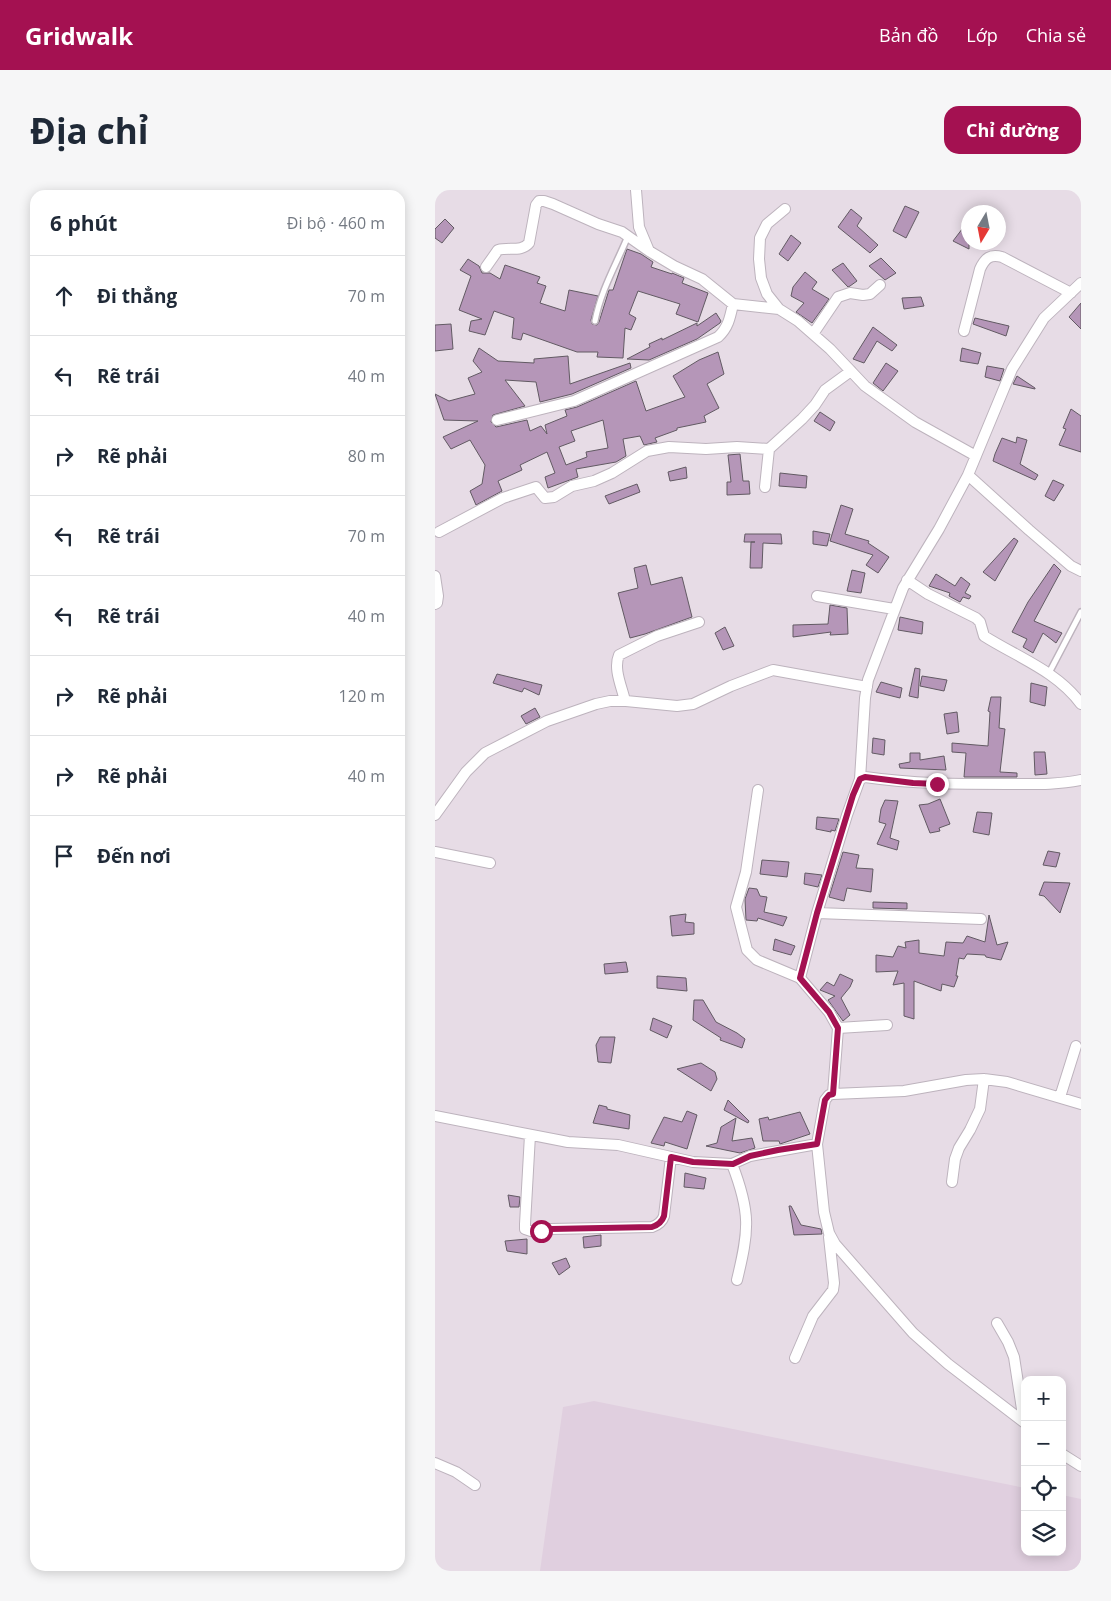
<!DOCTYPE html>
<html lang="vi">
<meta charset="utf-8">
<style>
body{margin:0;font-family:"Open Sans",sans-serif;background:#f6f6f7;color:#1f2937}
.controls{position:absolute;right:15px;bottom:15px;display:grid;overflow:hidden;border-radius:10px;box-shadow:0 2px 12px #0003}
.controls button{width:45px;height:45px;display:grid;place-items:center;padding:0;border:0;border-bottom:1px solid #e0e1e3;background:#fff;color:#1f2937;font:25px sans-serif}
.compass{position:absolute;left:526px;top:15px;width:45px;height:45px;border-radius:50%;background:#fff;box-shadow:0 2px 12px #0003;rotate:190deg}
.stop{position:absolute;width:15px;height:15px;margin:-11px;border:4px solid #a41151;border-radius:50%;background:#fff}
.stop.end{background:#a41151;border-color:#fff;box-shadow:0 1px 5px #0008}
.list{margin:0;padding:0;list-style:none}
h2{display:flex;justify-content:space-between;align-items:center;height:65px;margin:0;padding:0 20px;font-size:21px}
h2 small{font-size:16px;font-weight:400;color:#747a83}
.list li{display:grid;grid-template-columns:32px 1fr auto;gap:15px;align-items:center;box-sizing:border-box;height:80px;padding:0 20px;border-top:1px solid #e0e1e3}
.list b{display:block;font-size:19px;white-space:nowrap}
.list em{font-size:16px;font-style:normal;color:#747a83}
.icon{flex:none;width:28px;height:28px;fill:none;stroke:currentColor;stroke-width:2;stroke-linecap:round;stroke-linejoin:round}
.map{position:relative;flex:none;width:646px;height:1381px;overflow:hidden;border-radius:15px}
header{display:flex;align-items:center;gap:30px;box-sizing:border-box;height:70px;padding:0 25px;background:#a41151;color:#fff}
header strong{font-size:24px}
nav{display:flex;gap:28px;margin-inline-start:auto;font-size:18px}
.intro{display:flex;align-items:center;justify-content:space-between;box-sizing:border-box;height:120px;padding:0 30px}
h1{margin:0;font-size:35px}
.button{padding:12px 22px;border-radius:15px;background:#a41151;color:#fff;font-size:18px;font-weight:700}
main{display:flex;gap:30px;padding:0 30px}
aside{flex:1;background:#fff;border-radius:15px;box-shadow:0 2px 12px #0003}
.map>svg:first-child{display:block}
.built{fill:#e0cfdf}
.building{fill:#b596b8;stroke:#625a63;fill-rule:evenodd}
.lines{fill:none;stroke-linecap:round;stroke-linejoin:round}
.service-casing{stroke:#bdb3bd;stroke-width:8}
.minor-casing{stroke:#bdb3bd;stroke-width:12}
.service{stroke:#fff;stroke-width:5}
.minor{stroke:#fff;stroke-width:10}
.route{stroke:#a41151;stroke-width:6}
</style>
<header>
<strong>Gridwalk</strong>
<nav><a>Bản đồ</a><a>Lớp</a><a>Chia sẻ</a></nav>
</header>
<div class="intro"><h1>Địa chỉ</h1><a class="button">Chỉ đường</a></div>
<main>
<aside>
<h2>6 phút<small>Đi bộ · 460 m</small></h2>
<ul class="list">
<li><svg class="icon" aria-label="ahead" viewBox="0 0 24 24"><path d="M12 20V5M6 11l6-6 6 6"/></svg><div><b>Đi thẳng</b></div><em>70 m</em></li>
<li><svg class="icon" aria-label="left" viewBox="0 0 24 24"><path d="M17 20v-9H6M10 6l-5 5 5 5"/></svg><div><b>Rẽ trái</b></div><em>40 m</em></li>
<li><svg class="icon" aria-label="right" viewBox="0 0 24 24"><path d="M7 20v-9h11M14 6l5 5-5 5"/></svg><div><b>Rẽ phải</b></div><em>80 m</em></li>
<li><svg class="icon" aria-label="left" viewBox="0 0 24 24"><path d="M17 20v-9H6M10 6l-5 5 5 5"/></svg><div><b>Rẽ trái</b></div><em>70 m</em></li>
<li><svg class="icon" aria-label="left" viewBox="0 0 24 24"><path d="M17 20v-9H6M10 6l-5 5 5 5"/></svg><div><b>Rẽ trái</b></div><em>40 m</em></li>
<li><svg class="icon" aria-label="right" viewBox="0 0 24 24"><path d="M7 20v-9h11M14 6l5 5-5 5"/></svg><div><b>Rẽ phải</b></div><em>120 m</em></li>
<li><svg class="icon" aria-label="right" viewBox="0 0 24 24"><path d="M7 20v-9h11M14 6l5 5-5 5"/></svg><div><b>Rẽ phải</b></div><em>40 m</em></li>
<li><svg class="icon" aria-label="arrive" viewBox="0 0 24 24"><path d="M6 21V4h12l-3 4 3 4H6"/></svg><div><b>Đến nơi</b></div></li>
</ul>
</aside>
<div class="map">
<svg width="646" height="1381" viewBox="0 0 646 1381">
<rect width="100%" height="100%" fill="#e7dce6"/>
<path class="built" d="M159 1211 590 1298V1362H627V1305L646 1309V1381H105L128 1217Z"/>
<path class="building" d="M470 16 484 22 471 48 458 41Z
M416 19 427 28 422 36 443 55 435 63 403 37Z
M10 29 19 38 7 53 0 48V39Z
M534 30V59L518 51Z
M356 45 366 53 353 71 344 64Z
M192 59 206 64 218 72 216 77 237 84V83L249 88 247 93 273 103 263 132 241 124 245 114 203 101 194 124 201 128 196 140 190 138 188 168 162 167 163 162H142L88 143 86 150 77 148 79 128 59 121 50 145 34 141 36 131 47 129 24 120 36 86 25 80 33 69 44 76 47 83H55L65 89 70 75 105 87 102 93 111 96 105 113 130 121 134 100 163 106 156 130 157 134 162 135 164 132 174 100H178Z
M446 68 461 83 450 90 434 76Z
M408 73 422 91 415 96 413 97 397 80Z
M370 82 382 92 377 99 394 109 377 133 361 122 369 113 356 106 358 97Z
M486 107 489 116 469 119 467 108Z
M646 113V139L634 127Z
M281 123 286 131 285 133 262 149 214 170 192 169 215 157 214 154 227 148V150L262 133V136Z
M540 128 574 136 571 146 538 134Z
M16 134 18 159 0 161V135Z
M438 137 462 155 457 161 442 151 429 173 418 169Z
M44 158 63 171 99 173V169L133 166 135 194 195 173 196 178 137 204 105 212 101 192 70 190 90 216 58 225 56 232 61 237 92 230 95 241 106 236 112 244 110 235 132 226 130 220 142 217 201 191 211 221 250 207 238 186 264 170 283 162 289 184 272 194 284 218 269 226 271 232 242 238V240L220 248 222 252 209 255 205 246 188 249 191 266 181 272 141 279 143 287 113 298 110 287 120 283 112 262 85 275 87 280 63 291 67 301 41 315 35 301 47 294 50 275 35 250 16 259 8 247 43 231 9 230 0 204 14 211 40 204 33 188 47 182 38 171ZM168 230 173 258 151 262 152 267 131 275 124 257 140 251 136 241Z
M527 158 546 163 543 174 525 171Z
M451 173 463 181 448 201 438 193Z
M552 176 569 179 565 191 550 187Z
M582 186 600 198V199L578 194Z
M636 219 646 226V262L624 255 631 239 628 238Z
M385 222 400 232 395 241 379 231Z
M582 247 592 250 585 274 603 285 600 290 558 271 560 264 567 248 581 253Z
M305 264 308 291H314L315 304 292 305V292H296L293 265Z
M251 277 252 288 235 291 233 282Z
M345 283 372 286 371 298 344 296Z
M618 290 629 295 619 311 610 306Z
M202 294 205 302 174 314 170 306Z
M406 315 418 319 410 344 434 351 433 353 454 367 443 383 431 375 438 365 395 351Z
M378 341 395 344 392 356 378 354Z
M310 344H346L347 354 328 353 327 378H315L316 352H320H309Z
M579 348 583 351 560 391 548 382Z
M619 374 626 381 599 431 627 443 621 453 608 443 598 463 588 457 592 449 577 442 593 412Z
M211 375 216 395 247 387 257 427 210 444 195 448 183 403 203 398 199 378Z
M417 380 430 383 426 403 412 401Z
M501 384 520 396 526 387 535 394 530 403 536 406 534 409 528 407 525 412 514 406 515 403 494 396Z
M395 415 412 418 413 444 395 445 396 442 358 447V435L393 434Z
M465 427 488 432 487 444 463 440Z
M290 437 299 456 288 460 280 443Z
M480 478 485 479 483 508 474 506Z
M62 484 107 495 104 505 89 498 87 502 58 493Z
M487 486 512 490 509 501 485 496Z
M446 492 467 498 465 508 441 502Z
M596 493 612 497 610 516 595 512Z
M556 507H566L564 538 570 539 565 582 582 583V587H529L531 563 517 562V553L553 556 555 522 553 521Z
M100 518 105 527 91 534 86 526Z
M522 522 524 542 512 544 509 524Z
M438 548 450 550 449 565 437 563Z
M599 562H610L612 584 600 585Z
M475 563H485V570L509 566 511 580 465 578 464 574 475 572Z
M505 609 515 634 504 638 505 641 495 643 484 615 493 614Z
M450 610 463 611 455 648 464 651 462 660 442 654 451 634 444 632 446 619Z
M542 622 557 623 554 645 538 642Z
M382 627 404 629 400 641 396 640V642L381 639Z
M613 661 625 663 621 677 608 675Z
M408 662 424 665 421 678 438 679 436 702 412 698 409 711 394 707Z
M327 670 354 672 352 687 325 684Z
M370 683 387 685 383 697 369 694Z
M609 692 635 693 625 723 609 706 604 705Z
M314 698 322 699 325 706 332 707 329 722 352 727 348 736 323 728 322 731 311 730 310 709Z
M438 712 472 713V719L438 718Z
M251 724 250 732 259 733V744L237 746 235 726Z
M554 725 562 755 573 752 566 770 551 767 550 765 532 764 529 769 524 768 521 786H523L519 797 507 794 506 801 479 791V829L469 826V793L458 795 463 781 441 782V765L458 767 463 756 471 758 470 752 484 750V763L509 766 511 752 528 753 532 746 550 752Z
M340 749 360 756 356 765 338 760Z
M191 772 193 782 170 784 169 774Z
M405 784 418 790 415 797 406 808 415 825 408 831 393 810 400 806 385 800 392 792 399 796Z
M222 786 251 788 252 801 222 798Z
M259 810H268L281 832 302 843 310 849 307 858 285 850 286 848 258 830Z
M218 828 237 836 232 848 215 840Z
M165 847H180L176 873 163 872 161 855Z
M266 873 280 882 282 889 276 901 242 879Z
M293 910 314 931 313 933 289 920Z
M164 915 172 917V919L195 925 194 939 158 933Z
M252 921 262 925 252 959 230 952 229 956 216 953 229 927 247 932Z
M365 922 375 944 345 954 344 951H328L324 929 333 927 334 930Z
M301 928 297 951 317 948 320 958 305 963 271 956 282 953 286 937Z
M250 983 271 988 269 999 249 997Z
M73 1005 85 1007 84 1017H75Z
M354 1016H356L366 1035 386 1039 387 1044 359 1045Z
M166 1045V1056L149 1058 148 1047Z
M92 1049V1064L72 1061 70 1051Z
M131 1068 135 1077 124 1085 117 1073Z"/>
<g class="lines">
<defs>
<path id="service" d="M160 131C166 100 181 75 193 46
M614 483 646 422"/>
<path id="minor" d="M201 0 204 37 214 61 239 76 267 89 298 114 344 119
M350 19 332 34 325 48 324 69 326 88 332 104 344 119 363 131 395 159 430 196 480 232 541 266
M51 77 63 60C74 57 87 62 94 53L101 15 104 11H109L118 14 163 34 187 42 214 61
M646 93 609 128 577 179 533 285 594 340 636 376 646 381
M529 141 545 79C550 68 555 64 567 67L636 103
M378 144 403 107 415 103 428 105 435 104 445 95
M62 230 139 211 283 147C293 138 295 128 298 114
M330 297 334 259
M4 342 68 308 101 297 110 308 119 307 137 296 159 291 177 283 212 261 234 257 271 259 302 257 334 259 367 229 380 215 390 200 416 181
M0 386 3 406 2 413 0 414
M472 390 493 404 541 428 545 432 549 446C582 467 622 481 646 514
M382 406 459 419
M190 511C187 497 178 479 184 465L222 446 264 432
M425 589 430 508 433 490 468 398 504 339 533 285
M323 600 311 682 301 717 312 760 322 770 365 788 394 822 403 838 398 904
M0 625 31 582 50 563 112 531 161 514 175 511H191L242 516 258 514 296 496 338 480 432 497
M0 662 55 673
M382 723 546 729
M365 788 382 723 412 625 425 589 430 587C478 594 525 594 573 594 597 594 622 595 646 590
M403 838 452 835
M625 907 641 856
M0 926 133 952 183 955 258 972 297 974 315 966 382 954
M95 945 90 1034V1039L96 1041H106L116 1039 217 1037C223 1035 227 1032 229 1026L236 967
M297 974C316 1023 314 1040 302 1090
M517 992 520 969 524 958 535 940 545 919 549 889
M562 1133 573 1152 579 1167 589 1232
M360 1168 378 1126 398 1100 399 1093 394 1047
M590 1233 513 1174 478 1143 400 1054 394 1043 389 1022 382 954 390 910 394 905 398 904 469 901 531 890 549 889 572 892 646 914
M627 1264 646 1276
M0 1273 21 1282 40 1295"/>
</defs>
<use href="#service" class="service-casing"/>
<use href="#minor" class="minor-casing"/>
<use href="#service" class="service"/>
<use href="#minor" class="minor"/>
</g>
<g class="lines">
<path class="route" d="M106 1041 116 1039 217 1037C223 1035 227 1032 229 1026L236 967 258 972 298 974 315 966 343 960 382 954 390 910 394 905 398 904 403 838 394 822 365 788 382 723 418 605 425 589 430 587 478 593 502 594"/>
</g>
</svg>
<div class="controls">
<button>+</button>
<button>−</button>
<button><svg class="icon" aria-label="locate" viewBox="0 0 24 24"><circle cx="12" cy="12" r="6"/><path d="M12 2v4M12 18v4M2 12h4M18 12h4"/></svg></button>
<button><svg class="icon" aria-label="layers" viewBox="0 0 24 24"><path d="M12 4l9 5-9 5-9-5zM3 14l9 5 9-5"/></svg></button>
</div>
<svg class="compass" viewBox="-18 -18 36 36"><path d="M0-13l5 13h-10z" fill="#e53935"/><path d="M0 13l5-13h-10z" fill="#747a83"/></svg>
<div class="stop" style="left:106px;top:1041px"></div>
<div class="stop end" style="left:502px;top:594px"></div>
</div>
</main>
